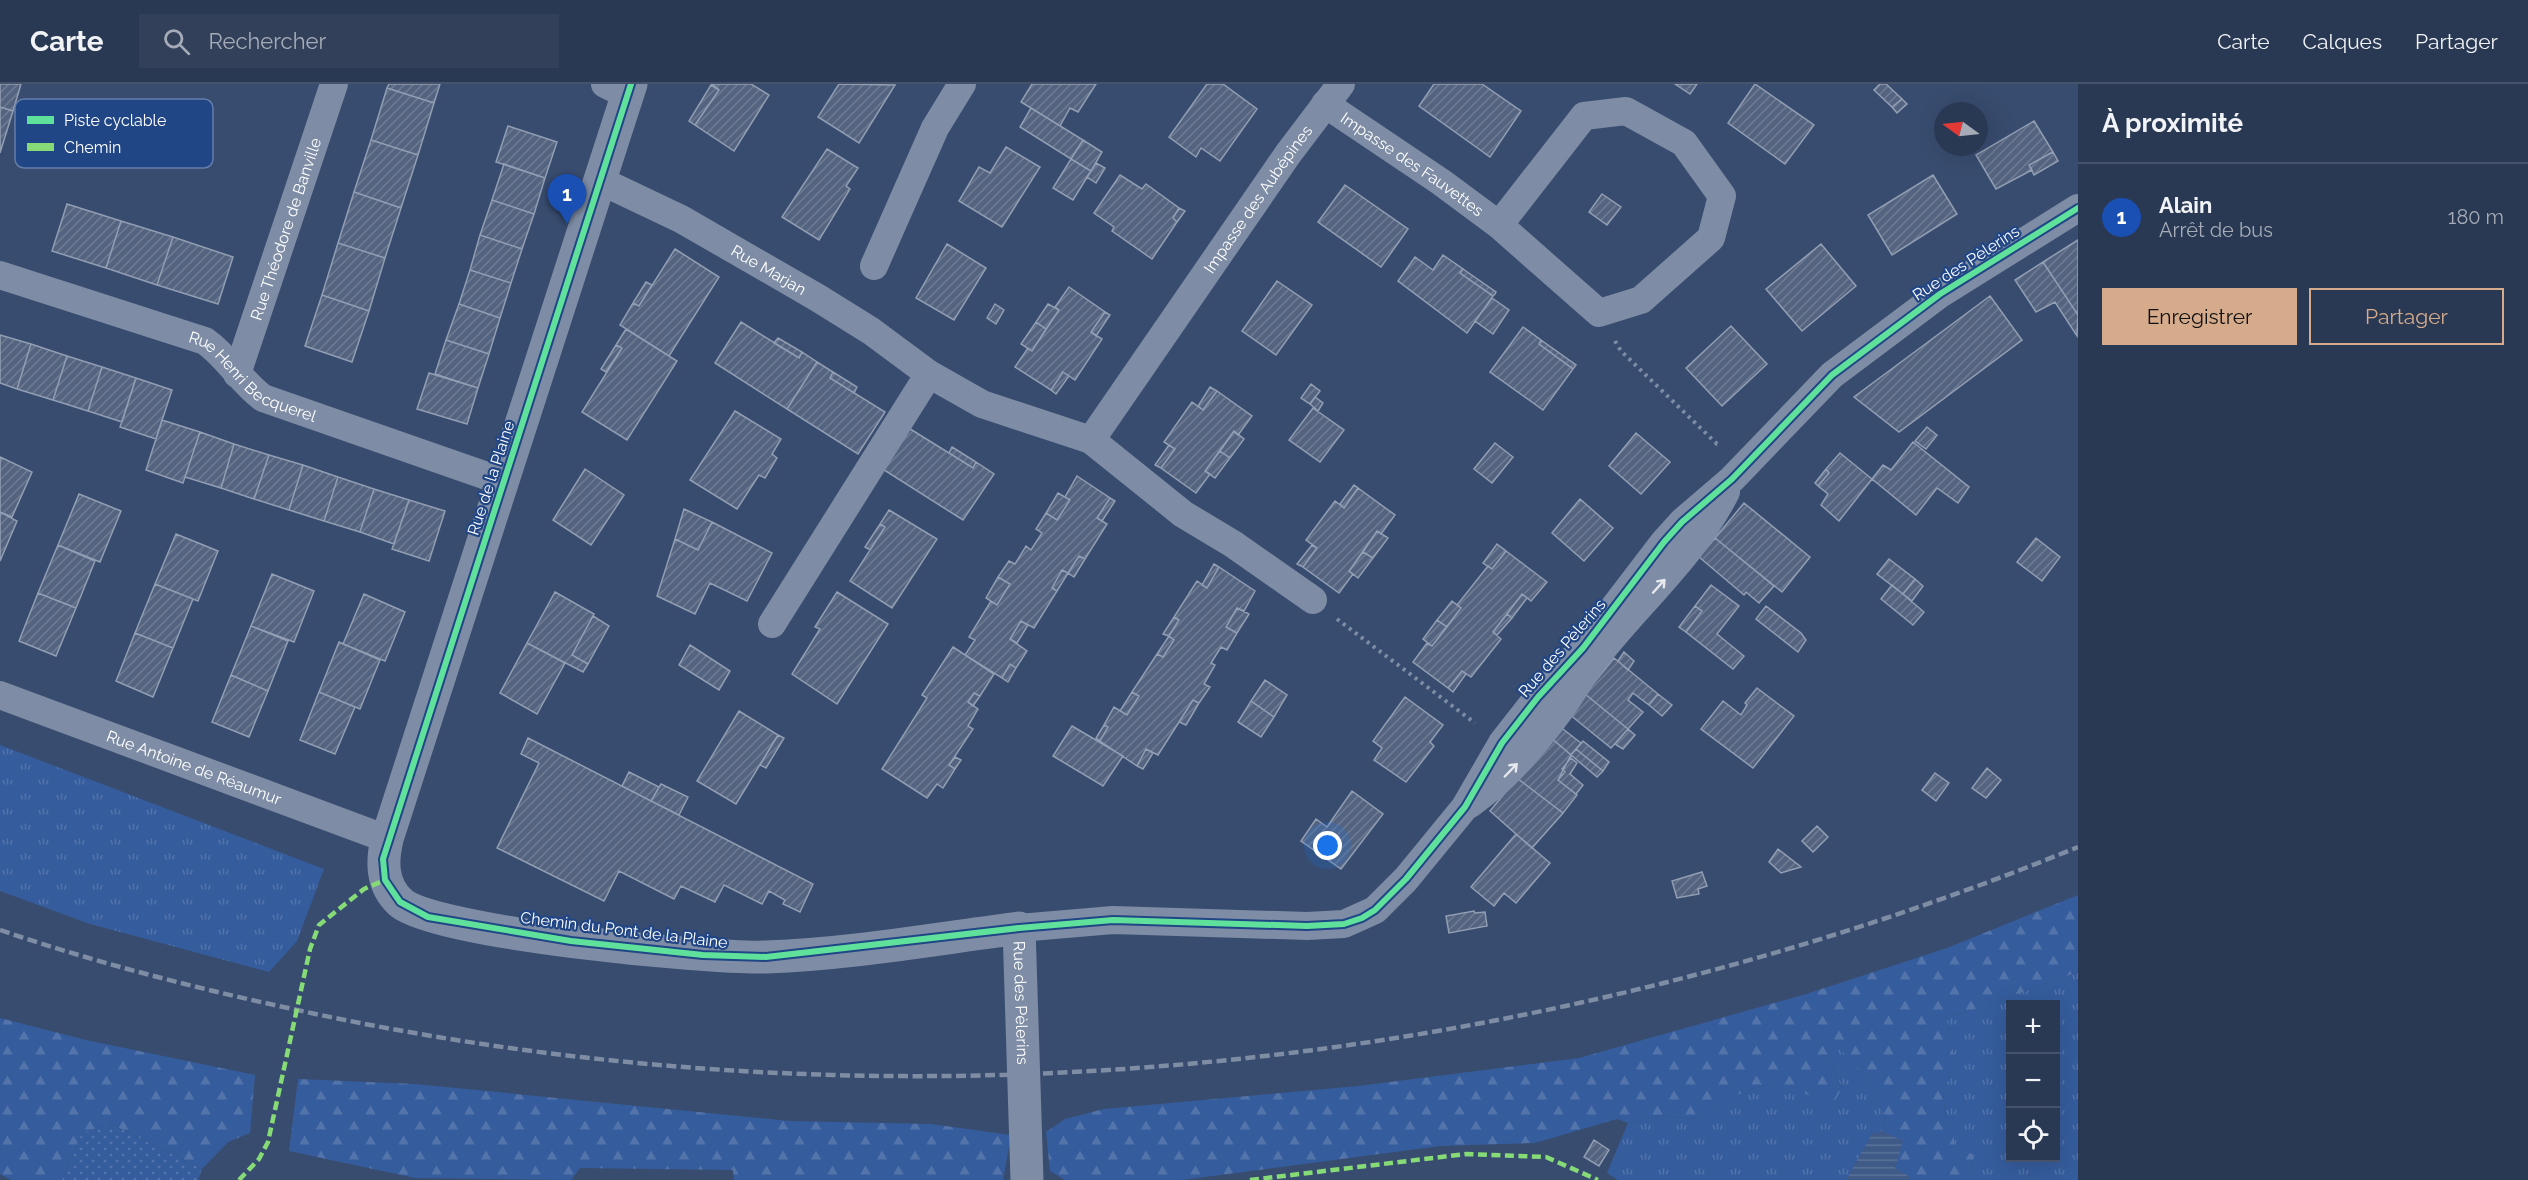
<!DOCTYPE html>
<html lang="fr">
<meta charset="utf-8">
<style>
body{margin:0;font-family:Raleway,sans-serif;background:#32405a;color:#f1f3f6}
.controls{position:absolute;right:18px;bottom:18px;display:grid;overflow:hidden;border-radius:0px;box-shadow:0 6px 24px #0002}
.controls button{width:54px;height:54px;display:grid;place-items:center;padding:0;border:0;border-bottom:2px solid #46536a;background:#2a3953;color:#f1f3f6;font:30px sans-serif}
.compass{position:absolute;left:1934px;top:18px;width:54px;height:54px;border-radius:50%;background:#2a3953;box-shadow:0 6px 24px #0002;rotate:285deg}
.you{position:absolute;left:1328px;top:762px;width:21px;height:21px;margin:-15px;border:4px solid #fff;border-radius:50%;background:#1a73e8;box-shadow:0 0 0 9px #1a73e833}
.badge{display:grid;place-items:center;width:39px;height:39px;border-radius:50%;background:#d6ab8b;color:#fff;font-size:20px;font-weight:700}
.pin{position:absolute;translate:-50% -50px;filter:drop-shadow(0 2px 3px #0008)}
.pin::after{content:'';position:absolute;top:32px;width:21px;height:18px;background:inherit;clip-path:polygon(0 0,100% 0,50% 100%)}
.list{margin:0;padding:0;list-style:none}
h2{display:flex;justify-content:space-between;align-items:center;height:78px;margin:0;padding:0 24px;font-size:26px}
h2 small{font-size:20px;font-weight:400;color:#a5acb8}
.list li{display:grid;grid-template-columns:39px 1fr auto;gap:18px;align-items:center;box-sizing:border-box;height:108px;padding:0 24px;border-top:2px solid #46536a}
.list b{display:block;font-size:22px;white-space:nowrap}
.list p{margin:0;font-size:20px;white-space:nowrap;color:#a5acb8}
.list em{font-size:20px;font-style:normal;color:#a5acb8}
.actions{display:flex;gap:12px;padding:18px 24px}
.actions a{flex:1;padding:14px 0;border:2px solid #d6ab8b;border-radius:0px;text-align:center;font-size:21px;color:#d6ab8b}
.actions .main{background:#d6ab8b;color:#111}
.icon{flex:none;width:33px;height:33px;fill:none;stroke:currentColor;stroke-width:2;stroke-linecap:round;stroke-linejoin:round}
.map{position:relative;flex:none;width:2078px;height:1096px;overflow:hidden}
header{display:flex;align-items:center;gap:36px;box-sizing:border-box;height:84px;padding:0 30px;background:#2a3953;border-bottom:2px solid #46536a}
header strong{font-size:28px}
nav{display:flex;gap:33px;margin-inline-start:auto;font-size:21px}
.search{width:420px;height:54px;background:#32405a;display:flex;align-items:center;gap:15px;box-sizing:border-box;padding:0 21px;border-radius:0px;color:#a5acb8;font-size:22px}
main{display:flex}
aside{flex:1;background:#2a3953}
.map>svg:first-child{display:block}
.grass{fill:url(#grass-tufts);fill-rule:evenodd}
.forest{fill:url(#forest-firs)}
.garden{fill:url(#garden-dots)}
.water{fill:url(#water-rules)}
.building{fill:url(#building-hatch);stroke:#929eb3;stroke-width:1.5}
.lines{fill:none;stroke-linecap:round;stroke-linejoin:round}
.path{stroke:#7e8da5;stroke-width:4;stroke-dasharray:3 4.5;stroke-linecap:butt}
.minor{stroke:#7e8da5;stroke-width:28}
.tertiary{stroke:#7e8da5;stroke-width:33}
.rail{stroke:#7f8da4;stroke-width:4.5;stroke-dasharray:10 4.5;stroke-linecap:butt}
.quiet{stroke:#86db77;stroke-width:4.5;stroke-dasharray:9 4.5;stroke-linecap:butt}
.cycleway-casing{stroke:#214686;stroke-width:10}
.cycleway{stroke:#60e19b;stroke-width:6}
.oneway{stroke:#e5e8ed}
.labels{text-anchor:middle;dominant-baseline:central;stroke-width:4.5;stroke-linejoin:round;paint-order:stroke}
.street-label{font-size:16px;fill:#fff;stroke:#214686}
.key{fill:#214686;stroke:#647eaa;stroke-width:1.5}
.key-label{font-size:16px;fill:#fff}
</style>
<header>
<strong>Carte</strong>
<div class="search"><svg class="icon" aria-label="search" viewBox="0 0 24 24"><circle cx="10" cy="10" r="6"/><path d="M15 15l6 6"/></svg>Rechercher</div>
<nav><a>Carte</a><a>Calques</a><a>Partager</a></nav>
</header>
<main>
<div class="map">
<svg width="2078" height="1096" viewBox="0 0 2078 1096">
<defs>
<pattern id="grass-tufts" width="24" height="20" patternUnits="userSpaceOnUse" patternTransform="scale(1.5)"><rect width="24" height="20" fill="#355c9c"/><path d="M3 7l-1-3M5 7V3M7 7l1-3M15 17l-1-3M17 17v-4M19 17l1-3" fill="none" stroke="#5374ab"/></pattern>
<pattern id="forest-firs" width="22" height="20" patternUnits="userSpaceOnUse" patternTransform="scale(1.5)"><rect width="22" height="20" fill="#355c9c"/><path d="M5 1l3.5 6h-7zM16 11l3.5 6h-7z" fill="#5374ab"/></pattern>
<pattern id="garden-dots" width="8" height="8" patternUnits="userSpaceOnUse" patternTransform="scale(1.5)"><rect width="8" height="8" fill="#355c9c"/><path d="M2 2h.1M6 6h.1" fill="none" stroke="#5374ab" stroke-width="1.8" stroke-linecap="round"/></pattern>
<pattern id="water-rules" width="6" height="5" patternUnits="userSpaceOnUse" patternTransform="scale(1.5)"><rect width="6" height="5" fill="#3f5a87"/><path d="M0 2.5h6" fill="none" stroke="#5c7399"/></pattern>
<pattern id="building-hatch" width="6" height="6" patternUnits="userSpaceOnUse" patternTransform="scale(1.5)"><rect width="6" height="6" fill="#546480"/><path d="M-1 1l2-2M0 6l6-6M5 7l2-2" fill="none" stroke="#6e7b93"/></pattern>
</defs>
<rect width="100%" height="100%" fill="#384c6f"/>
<path class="grass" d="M0 661 324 785 297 857 269 888 90 840 0 807Z
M2078 888V1096H1969L1974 1071 1953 1060 1954 1049 1946 1037 1943 1009 1955 977 1946 932 1968 928ZM2010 920H2056V1074H2010Z
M1835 959C1860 984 1885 1013 1886 1049L1903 1057 1901 1067 1909 1096H1618L1607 1089 1628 1039 1659 1032 1699 1035 1729 1013 1766 1001 1842 1004 1828 972Z"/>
<path class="forest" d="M2078 811V888L1968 928 1946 932 1955 977 1943 1009 1946 1037 1954 1049V1060L1974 1071 1969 1096H1909L1910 1093 1895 1084 1903 1057 1886 1049C1885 1013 1860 984 1835 960L1828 972 1842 1004 1830 1025 1795 1003 1766 1001 1730 1013 1699 1035 1659 1032 1628 1039 1617 1035 1535 1059 1440 1062 1182 1096H1065L1050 1087 1046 1048 1065 1035 1104 1025 1358 1002 1579 974 1806 910 1947 864Z
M0 934 86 956 255 991 250 1049 228 1058 202 1085 111 1040 82 1049 62 1096H11L0 1090Z
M298 995 415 1000 790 1037 931 1040 1011 1051 1003 1096H734L733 1086 580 1084 571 1096 415 1094 289 1067Z"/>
<path class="garden" d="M111 1040 202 1085 198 1096H62L82 1049Z"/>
<path class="water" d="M1880 1046 1903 1057 1895 1084 1910 1093 1909 1096H1846L1873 1048 1877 1050Z"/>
<path class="building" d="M0 0H21L13 27 0 23Z
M389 0H440L434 19 387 4Z
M712 0H751L769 11 734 67 695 41 719 6Z
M839 0 895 1 859 59 818 33Z
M1032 0H1096L1078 28 1070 24 1060 42 1021 18Z
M1207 0H1223L1257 25 1220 77 1201 64 1196 73 1169 53Z
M1434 0H1482L1521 27 1490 73 1419 22Z
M1675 0H1697L1690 10Z
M1755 0 1814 41 1785 80 1728 39Z
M1880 0H1886L1902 15 1892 23 1874 6Z
M711 1 719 6 695 41 689 37Z
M387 4 434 19 418 71 371 56Z
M1902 15 1907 20 1897 29 1892 23Z
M0 23 13 27 0 69Z
M1031 24 1083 56 1071 75 1020 43Z
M2034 37 2053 68 2029 81 2032 86 1996 105 1976 71Z
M508 42 557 58 545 94 496 78Z
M371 56 418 71 401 124 354 108Z
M1083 56 1102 68 1091 87 1071 75Z
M1006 63 1040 83 1002 143 959 117 979 83 990 89Z
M827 65 858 84 846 102 850 105 819 156 782 133Z
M2053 68 2058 77 2034 91 2029 81Z
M1071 75 1091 87 1073 116 1053 104Z
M1096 79 1105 84 1096 99 1087 93Z
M504 80 545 94 534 130 492 116Z
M1120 91 1142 105 1146 100 1179 124 1173 134 1177 138 1152 175 1112 147 1114 143 1094 129Z
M1933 91 1957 130 1892 171 1868 131Z
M1345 101 1408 145 1381 183 1318 138Z
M354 108 401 124 385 174 338 159Z
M1602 110 1621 123 1607 141 1589 128Z
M492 116 534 130 522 165 480 151Z
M67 120 121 137 106 184 52 167Z
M1179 124 1185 127 1177 138 1173 134Z
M121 137 173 153 157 201 106 184Z
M480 151 522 165 511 199 470 186Z
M173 153 233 173 218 220 157 201Z
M2078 156V231L2043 178Z
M338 159 385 174 369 227 322 211Z
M947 160 986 184 954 236 916 214Z
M1821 160 1856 202 1802 247 1766 205Z
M675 165 719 193 669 272 620 241 633 219 639 222Z
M1443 171 1463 185 1460 189 1493 212 1467 249 1398 197 1415 173 1433 186Z
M2043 178 2078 231 2077 252 2055 218 2036 228 2015 196Z
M1463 185 1496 208 1495 210 1493 212 1460 189Z
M470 186 511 199 500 234 459 220Z
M1277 197 1312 221 1276 271 1242 247Z
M646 198 652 201 639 222 633 219Z
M1069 203 1105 228 1091 248 1102 255 1075 296 1063 288 1051 306 1015 283 1028 264 1032 267 1059 226 1055 223Z
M322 211 369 227 352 278 305 262Z
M1990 212 2022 256 1899 348 1854 313Z
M1492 214 1509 226 1493 250 1475 237Z
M459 220 500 234 489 270 446 256Z
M995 220 1004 226 996 240 987 234Z
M1048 220 1059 226 1046 245 1036 238Z
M1105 228 1110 231 1096 252 1091 248Z
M741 238 799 274 802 268 817 278 787 325 715 279Z
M1036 238 1046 245 1032 267 1021 260Z
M1731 242 1767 280 1722 322 1686 284Z
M1523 243 1541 256 1539 260 1573 285 1543 326 1490 288Z
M626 245 677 277 627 356 582 328 622 264 616 261Z
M0 251 31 260 17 305 0 299Z
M778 254 802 268 799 274 774 259Z
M446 256 489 270 478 304 435 290Z
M1541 256 1576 281 1573 285 1539 260Z
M31 260 67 272 53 316 17 305Z
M616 261 622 264 606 288 601 285Z
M67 272 102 283 88 327 53 316Z
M817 278 833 288 830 294 885 328 858 370 787 325Z
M102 283 136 294 122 338 88 327Z
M833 288 857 303 854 309 830 294Z
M1063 288 1069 292 1056 310 1051 306Z
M429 289 478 304 467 340 417 325Z
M136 294 172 306 156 355 120 343Z
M1311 300 1320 307 1310 320 1301 314Z
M1210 303 1217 307 1203 326 1198 322Z
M1217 307 1252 332 1238 351 1234 347 1205 387 1210 390 1196 409 1161 384 1175 365 1164 358 1192 318 1203 326Z
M1315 313 1323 319 1318 327 1310 320Z
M1313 324 1344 346 1320 378 1289 356Z
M735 327 781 355 772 370 777 374 765 394 759 391 737 425 690 396Z
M162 336 200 348 183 399 146 386Z
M907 343 973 384 976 378 994 390 963 436 881 384Z
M1927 343 1937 351 1926 365 1915 357Z
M1234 347 1244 355 1230 374 1220 367Z
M200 348 234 360 221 404 185 393Z
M1636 349 1670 378 1641 410 1609 382Z
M1913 358 1969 403 1958 419 1937 404 1916 431 1872 395 1883 381 1891 386Z
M1495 359 1513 373 1492 399 1474 385Z
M234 360 269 371 254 415 221 404Z
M1169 361 1175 365 1161 384 1155 381Z
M952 363 976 378 973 384 949 369Z
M1220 367 1230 374 1215 394 1205 387Z
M1840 369 1872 395 1839 437 1821 421 1828 410 1818 402 1829 389 1826 385Z
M269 371 303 381 289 426 254 415Z
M0 373 32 388 12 433 0 428Z
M303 381 338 393 324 437 289 426Z
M585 385 624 411 591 461 553 436Z
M1826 385 1829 389 1818 402 1815 399Z
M1077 392 1110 414 1097 434 1107 440 1085 475 1079 472 1068 489 1062 486 1052 504 1057 507 1034 544 1021 537 1010 555 1027 567 1016 584 1010 580 1002 594 965 571 975 556 969 553 991 517 997 521 1010 500 998 493 1009 477 1015 480 1026 462 1031 466 1042 449 1036 445 1046 429 1057 436 1070 416 1065 413Z
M338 393 374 405 360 448 324 437Z
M1354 401 1358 404 1344 424 1340 420Z
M1358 404 1395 431 1381 450 1377 447 1349 487 1353 490 1339 509 1303 483 1317 464 1306 456 1335 417 1344 424Z
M374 405 409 416 394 460 360 448Z
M1058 409 1070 416 1057 436 1046 429Z
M79 410 121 427 100 478 58 461Z
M1110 414 1115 417 1102 437 1097 434Z
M1580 415 1613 444 1584 477 1552 449Z
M409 416 445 427 429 477 392 465Z
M1744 419 1810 473 1782 508 1715 454Z
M684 425 712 438 698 466 675 455Z
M889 426 937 455 892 524 850 497 885 443 880 440Z
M0 428 17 437 0 477Z
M712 438 772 469 747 517 710 499 695 530 657 512 675 455 698 466Z
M880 440 885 443 870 466 865 463Z
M1377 447 1388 454 1373 474 1363 468Z
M176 450 218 467 198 517 155 500Z
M1715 454 1774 502 1759 519 1746 508 1744 511 1699 473Z
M2036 454 2060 473 2042 497 2017 478Z
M1497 460 1506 467 1492 485 1483 479Z
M58 461 95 477 76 524 38 509Z
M1312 461 1317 464 1303 483 1297 480Z
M1506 467 1547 498 1531 517 1522 510 1493 548 1501 555 1471 593 1462 587 1448 604 1413 578 1427 559 1432 562 1461 524 1457 521 1488 482 1492 485Z
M1363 468 1373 474 1358 494 1349 487Z
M1079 472 1085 475 1074 493 1068 489Z
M1889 475 1915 495 1903 510 1877 490Z
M1214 480 1219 483 1207 504 1202 501Z
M1219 483 1255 507 1244 527 1237 524 1226 543 1237 549 1227 566 1221 563 1211 579 1215 581 1204 600 1210 603 1199 619 1193 616 1158 671 1146 665 1137 682 1100 657 1108 643 1104 641 1114 623 1127 631 1139 612 1132 608 1157 570 1163 573 1174 556 1169 552 1179 536 1174 533 1197 497 1207 504Z
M1062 486 1068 489 1057 507 1052 504Z
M272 490 314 507 294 558 251 542Z
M998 493 1010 500 997 521 986 514Z
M1915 495 1923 502 1912 517 1903 510Z
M155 500 193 515 173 564 135 549Z
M1711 501 1739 522 1717 550 1744 572 1733 585 1686 548 1702 527 1695 522Z
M1892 501 1924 528 1913 541 1881 515Z
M555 508 594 530 572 571 588 580 583 588 527 559Z
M837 508 888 540 837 620 792 590 820 545 815 543Z
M38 509 76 524 56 572 19 557Z
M364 510 405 528 385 577 343 560Z
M1522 510 1527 514 1512 534 1507 530Z
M1452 517 1461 524 1447 543 1437 536Z
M1695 522 1702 527 1686 548 1679 543Z
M1766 522 1801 549 1806 556 1798 568 1756 535Z
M1237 524 1249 530 1237 549 1226 543Z
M1507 530 1512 534 1497 551 1493 548Z
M593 532 609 542 588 580 572 571Z
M1174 533 1179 536 1169 552 1163 550Z
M1437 536 1447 543 1432 562 1423 555Z
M1021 537 1028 541 1017 559 1010 555Z
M251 542 288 557 268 607 231 591Z
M135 549 173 564 153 613 116 597Z
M1169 552 1174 556 1163 573 1157 570Z
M339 558 380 576 360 625 319 608Z
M527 559 565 579 537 630 500 609Z
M690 561 730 587 719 606 679 581Z
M953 563 994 590 980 612 974 609 968 618 978 625 968 642 973 645 949 681 955 685 943 704 937 700 927 714 882 685 927 614 922 611Z
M1624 568 1634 577 1628 586 1618 577Z
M1614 574 1658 610 1649 621 1633 609 1628 616 1643 628 1628 645 1585 610Z
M1010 580 1016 584 1008 598 1002 594Z
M1462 587 1466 590 1453 608 1448 604Z
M231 591 268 607 249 653 212 638Z
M1265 596 1287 611 1274 633 1251 617Z
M1757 604 1794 632 1753 684 1701 645 1723 617 1741 631 1747 621 1745 619Z
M319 608 355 623 335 670 300 656Z
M1132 608 1139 612 1127 631 1120 627Z
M974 609 980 612 973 622 968 618Z
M1585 610 1628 645 1611 664 1569 630Z
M1658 610 1672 621 1662 632 1649 621Z
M1405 613 1443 641 1430 658 1434 662 1406 698 1374 676 1382 664 1373 657Z
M1193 616 1199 619 1186 641 1179 638Z
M1251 617 1274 633 1261 653 1238 638Z
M739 627 778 651 736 720 697 697Z
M1104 641 1108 643 1100 657 1096 654Z
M1072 642 1123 672 1103 702 1053 672Z
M1559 642 1581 659 1571 671 1550 653Z
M1628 645 1635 651 1623 665 1615 660Z
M778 651 784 654 766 684 760 681Z
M1550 653 1571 671 1558 696 1577 711 1563 729 1517 694Z
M528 654 813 800 800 828 783 820 785 816 769 807 762 820 724 801 715 818 681 802 674 815 619 787 604 817 497 764 539 679 521 670Z
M1583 657 1609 678 1603 687 1576 665Z
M1146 665 1153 669 1143 685 1137 682Z
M1576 665 1603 687 1597 693 1571 671Z
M955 673 961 676 955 685 949 681Z
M1571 674 1577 679 1570 690 1583 701 1576 710 1558 696 1565 688 1562 685Z
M1987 684 2001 696 1986 714 1972 704Z
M629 688 659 703 651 717 622 702Z
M1935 689 1949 699 1936 717 1922 706Z
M1517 694 1563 729 1532 764 1490 727Z
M661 700 688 713 679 731 651 717Z
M1352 707 1383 730 1341 785 1301 757 1316 735 1327 743Z
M1817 742 1828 753 1813 768 1802 757Z
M1516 750 1550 779 1516 819 1504 809 1494 822 1471 803Z
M1778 765 1801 783 1781 789 1769 778Z
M1702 788 1707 802 1698 805 1699 810 1677 814 1672 797Z
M1474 827 1475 829 1485 828 1487 842 1449 849 1446 832Z
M1594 1056 1609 1066 1599 1082 1584 1073Z"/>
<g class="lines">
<path class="path" d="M1615 257 1621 267 1717 360H1721
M1337 535 1475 639"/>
<g class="minor">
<path d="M605 0 627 11"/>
<path id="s1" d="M1325 20 1441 98 1499 141 1599 229 1641 216 1711 154 1722 112 1684 59 1626 27 1584 32 1499 141"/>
<path id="s2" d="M601 97 681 135 818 214 871 247 929 290 982 320 1091 356"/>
<path d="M874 182 935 44 962 0"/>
<path id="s3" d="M0 191 205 257C228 273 240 297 263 314L504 398"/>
<path id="s4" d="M237 290 334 0"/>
<path id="s5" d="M1313 516 1233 460 1183 430 1091 356 1288 70 1341 0"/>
<path d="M772 540 929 290"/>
<path id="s6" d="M0 611 387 755"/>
<path d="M1470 720C1505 695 1532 664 1558 629 1571 612 1581 592 1594 576 1638 519 1693 473 1726 408"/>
<path d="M1019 844 1113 836 1307 842 1344 840 1375 826 1406 795 1465 723 1502 659 1538 613 1583 564 1664 458 1682 438 1732 395 1832 291 1940 210 2078 124"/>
</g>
<path class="tertiary" id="s7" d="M631 0 387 755C382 777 381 800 400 818 433 849 711 875 766 873 850 870 935 855 1019 844L1027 1096"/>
<path class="rail" d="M0 846C94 878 191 903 288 924 883 1056 1515 993 2078 763"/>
<path class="quiet" d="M239 1096 259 1075 268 1058 310 865 319 841 364 805 385 796
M1250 1096 1466 1070 1546 1073 1598 1096"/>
<defs>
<path id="cycleway" d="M631 0 383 775 385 796 400 818 428 833 571 857 703 871 766 873 1019 844 1113 836 1307 842 1344 840 1362 834 1375 826 1406 795 1465 723 1502 659 1538 613 1583 564 1664 458 1682 438 1732 395 1832 291 1940 210 2078 124"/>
</defs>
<use href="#cycleway" class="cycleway-casing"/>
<use href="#cycleway" class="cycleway"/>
</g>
<defs><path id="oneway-shaft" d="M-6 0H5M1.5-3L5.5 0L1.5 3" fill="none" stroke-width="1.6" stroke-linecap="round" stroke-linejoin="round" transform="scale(1.5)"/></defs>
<g class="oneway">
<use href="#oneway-shaft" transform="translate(1659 502) rotate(-48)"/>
<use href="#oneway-shaft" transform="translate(1511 686) rotate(-46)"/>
</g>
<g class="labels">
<g class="street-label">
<text stroke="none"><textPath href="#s1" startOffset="106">Impasse des Fauvettes</textPath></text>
<text stroke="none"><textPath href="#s5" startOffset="567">Impasse des Aubépines</textPath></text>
<text stroke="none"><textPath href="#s4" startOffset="153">Rue Théodore de Banville</textPath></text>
<text transform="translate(1966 179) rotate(-33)">Rue des Pèlerins</text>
<text stroke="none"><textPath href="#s2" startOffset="190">Rue Marjan</textPath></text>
<text stroke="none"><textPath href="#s3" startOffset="276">Rue Henri Becquerel</textPath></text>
<text transform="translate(491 394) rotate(-72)">Rue de la Plaine</text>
<text transform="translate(1562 564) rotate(-49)">Rue des Pèlerins</text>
<text stroke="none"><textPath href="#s6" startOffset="207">Rue Antoine de Réaumur</textPath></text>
<text transform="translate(624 846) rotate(7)">Chemin du Pont de la Plaine</text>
<text stroke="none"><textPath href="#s7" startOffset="1563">Rue des Pèlerins</textPath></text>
</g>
</g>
<rect x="15" y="15" width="198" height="69" rx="9" class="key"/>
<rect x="27" y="32" width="27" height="8" fill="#60e19b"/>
<rect x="27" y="59" width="27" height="8" fill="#86db77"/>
<g class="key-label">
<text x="64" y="42">Piste cyclable</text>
<text x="64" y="69">Chemin</text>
</g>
</svg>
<div class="controls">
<button>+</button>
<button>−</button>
<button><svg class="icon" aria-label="locate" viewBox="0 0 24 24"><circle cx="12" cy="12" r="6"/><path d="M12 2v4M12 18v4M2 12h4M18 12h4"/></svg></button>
</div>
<svg class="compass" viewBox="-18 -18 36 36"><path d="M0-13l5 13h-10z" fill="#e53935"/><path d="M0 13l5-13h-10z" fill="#a5acb8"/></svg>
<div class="you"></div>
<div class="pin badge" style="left:567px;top:140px;background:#1a4fb4">1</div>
</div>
<aside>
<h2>À proximité<small></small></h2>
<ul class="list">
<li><span class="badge" style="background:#1a4fb4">1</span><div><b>Alain</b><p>Arrêt de bus</p></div><em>180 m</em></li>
</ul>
<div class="actions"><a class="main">Enregistrer</a><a>Partager</a></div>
</aside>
</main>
